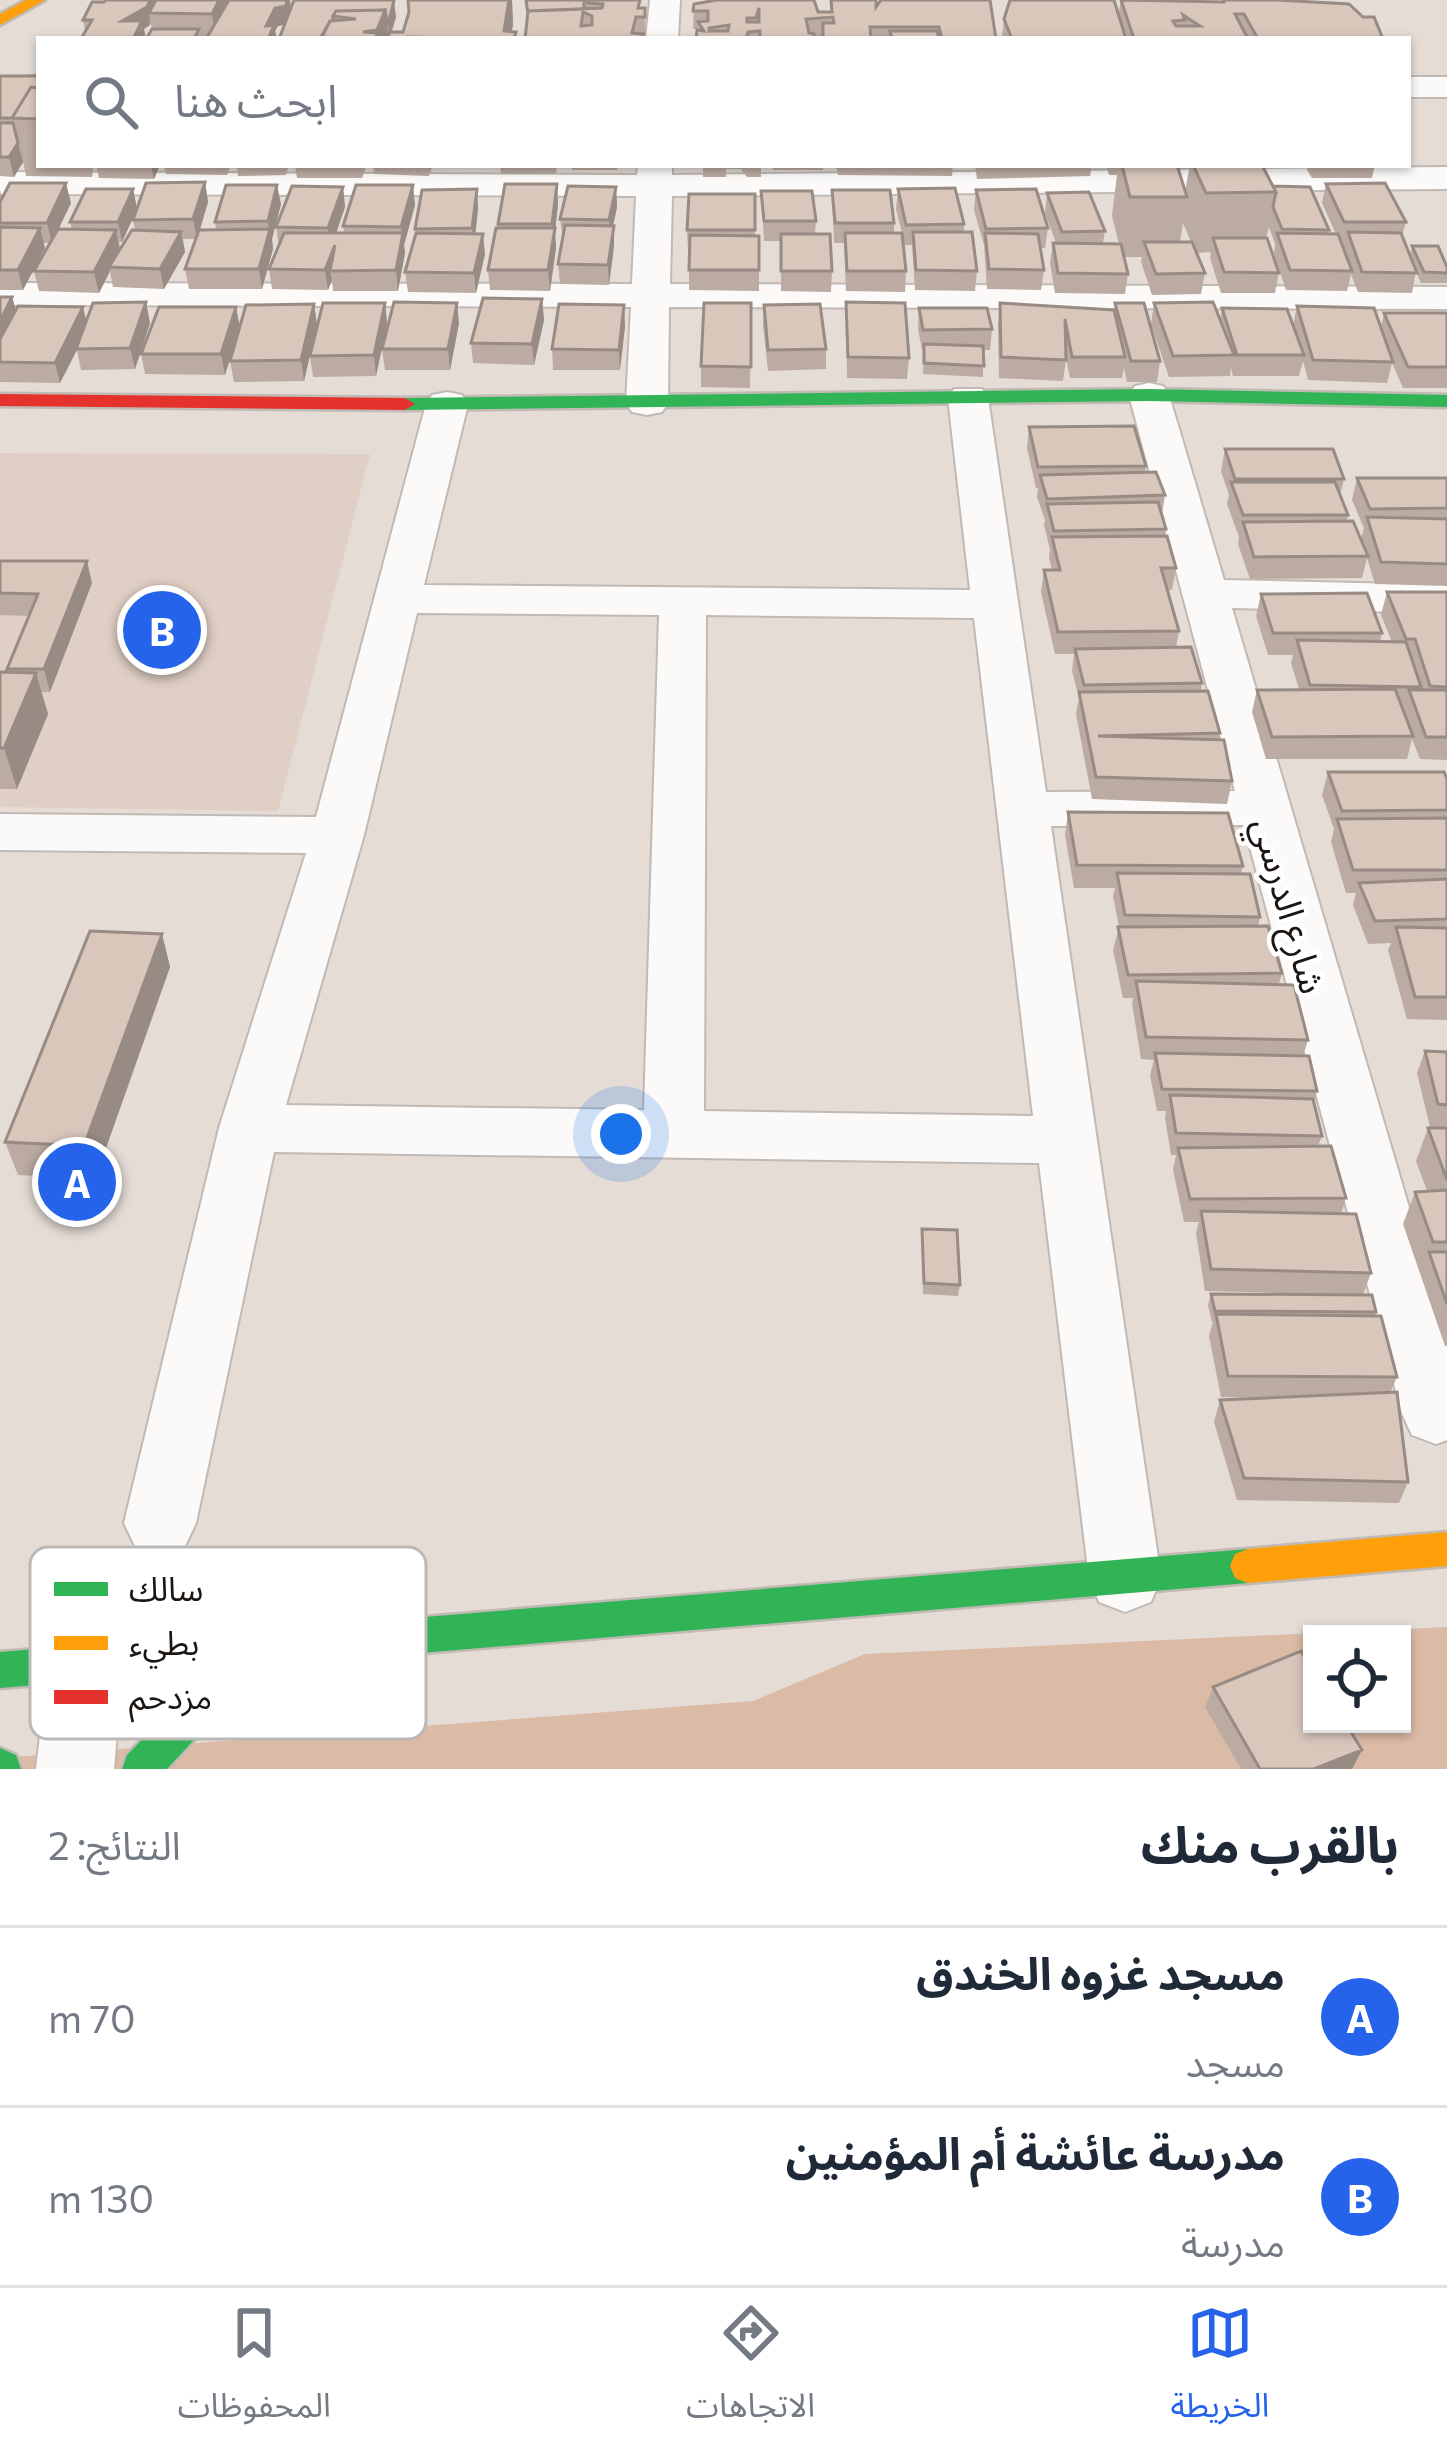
<!DOCTYPE html>
<html lang="ar">
<meta charset="utf-8">
<style>
body{margin:0;font-family:Commissioner,"Noto Sans Arabic",sans-serif;background:#f6f6f7;color:#1f2937;direction:rtl}
.controls{position:absolute;right:36px;bottom:36px;display:grid;overflow:hidden;border-radius:0px;box-shadow:0 3px 9px #0004}
.controls button{width:108px;height:108px;display:grid;place-items:center;padding:0;border:0;border-bottom:3px solid #e0e1e3;background:#fff;color:#1f2937;font:60px sans-serif}
.you{position:absolute;left:621px;top:1134px;width:42px;height:42px;margin:-30px;border:9px solid #fff;border-radius:50%;background:#1a73e8;box-shadow:0 0 0 18px #1a73e833}
.badge{display:grid;place-items:center;width:78px;height:78px;border-radius:50%;background:#2563eb;color:#fff;font-size:39px;font-weight:700}
.pin{position:absolute;translate:-50% -50%;border:6px solid #fff;box-shadow:0 3px 12px #0006}
.list{margin:0;padding:0;list-style:none}
h2{display:flex;justify-content:space-between;align-items:center;height:156px;margin:0;padding:0 48px;font-size:51px}
h2 small{font-size:39px;font-weight:400;color:#747a83}
.list li{display:grid;grid-template-columns:78px 1fr auto;gap:36px;align-items:center;box-sizing:border-box;height:180px;padding:0 48px;border-top:3px solid #e0e1e3}
.list b{display:block;font-size:45px;white-space:nowrap}
.list p{margin:0;font-size:39px;white-space:nowrap;color:#747a83}
.list em{font-size:39px;font-style:normal;color:#747a83}
.icon{flex:none;width:66px;height:66px;fill:none;stroke:currentColor;stroke-width:2;stroke-linecap:round;stroke-linejoin:round}
.map{position:relative;flex:none;width:1447px;height:1769px;overflow:hidden;direction:ltr}
.search{position:absolute;background:#fff;box-shadow:0 3px 9px #0004;left:36px;right:36px;top:36px;height:132px;display:flex;align-items:center;gap:30px;box-sizing:border-box;padding:0 42px;border-radius:0px;color:#747a83;font-size:45px}
.sheet{height:516px;background:#fff}
nav{display:flex;justify-content:space-around;align-items:center;box-sizing:border-box;height:168px;border-top:3px solid #e0e1e3;background:#fff;font-size:33px;color:#747a83}
nav a{display:grid;justify-items:center;gap:6px}
nav .on{color:#2563eb}
.map>svg:first-child{display:block}
.built{fill:#e0cfc4}
.green{fill:#dbbba6;fill-rule:evenodd}
.lines{fill:none;stroke-linecap:round;stroke-linejoin:round}
.street-casing{stroke:#c0b9b4;stroke-width:4}
.fast-casing{stroke:#c0b9b4;stroke-width:5}
.slow-casing{stroke:#c0b9b4;stroke-width:5}
.jam-casing{stroke:#c0b9b4;stroke-width:5}
.street{fill:#fbfaf9;fill-rule:evenodd}
.fast{fill:#30b455;fill-rule:evenodd}
.slow{fill:#ff9f0a;fill-rule:evenodd}
.jam{fill:#e5322d;fill-rule:evenodd}
.wall{fill:#bbaba2;fill-rule:evenodd}
.shaded-wall{fill:#988b84}
.building{fill:#d9c7bc;stroke:#988b84;stroke-width:3;fill-rule:evenodd}
.labels{text-anchor:middle;dominant-baseline:central;stroke-width:9;stroke-linejoin:round;paint-order:stroke}
.street-label{font-size:36px;fill:#1c1613;stroke:#fff}
.key{fill:#fff;stroke:#bbb9b8;stroke-width:3}
.key-label{font-size:33px;fill:#1c1613}
</style>
<div class="map">
<svg width="1447" height="1769" viewBox="0 0 1447 1769">
<rect width="100%" height="100%" fill="#e5dcd6"/>
<path class="built" d="M0 453 370 454 278 811 0 807Z"/>
<path class="green" d="M1447 1627V1769H0V1758L753 1701 865 1654ZM1312 1634H1402V1724H1312Z"/>
<g class="lines">
<defs>
<path id="street" d="M650 0H680L678 39H646Z
M1408 77H1447V97H1408Z
M638 165H672V175L1447 167V189L672 196 670 284 1447 287V309L669 307 668 403 662 412 647 415 632 412 626 403 631 307 0 305V283L632 284 636 196 0 194V172L637 175Z
M1149 383 1163 386 1169 395 1224 580 1447 585V613L1232 608 1447 1336V1440L1436 1444 1412 1435 1402 1414 1244 825 1051 826 1161 1578 1151 1602 1125 1612 1099 1602 1089 1578 1039 1163 274 1152 196 1523 185 1546 160 1556 135 1546 124 1523 219 1128 306 853 0 850V814L316 817 426 404 432 395 447 392 462 395 468 404 424 585 970 590 948 398 954 389H982L988 398 1046 792 1235 791 1129 395 1135 386ZM417 613 659 615 644 1110 286 1105 364 835ZM706 615 974 618 1033 1116 704 1111Z
M86 1626 112 1637 123 1662 114 1769H36L49 1662 60 1637Z"/>
<path id="fast" d="M1149 389 1447 395V407L1149 401 405 410 395 404 405 398Z
M1248 1549 1261 1554 1266 1566 1261 1578 1248 1583 291 1664 232 1699 167 1769H122L127 1755 209 1671 0 1688V1652Z
M0 1748 16 1755 21 1769H0Z"/>
<path id="slow" d="M26 0H45L0 25V14Z
M1447 1532V1566L1248 1583 1235 1578 1230 1566 1235 1554 1248 1549Z"/>
<path id="jam" d="M0 394 405 398 415 404 405 410 0 406Z"/>
</defs>
<use href="#street" class="street-casing"/>
<use href="#fast" class="fast-casing"/>
<use href="#slow" class="slow-casing"/>
<use href="#jam" class="jam-casing"/>
<use href="#street" class="street"/>
<use href="#fast" class="fast"/>
<use href="#slow" class="slow"/>
<use href="#jam" class="jam"/>
</g>
<path class="wall" d="M106 0H290L291 9 396 17 392 32H403L409 12 408 0H512L513 25 511 32H516L517 39H279L284 25 278 26 275 31 277 39H146L152 29 151 24 144 29 85 31 83 20Z
M526 0H640V8H645L646 39H525L528 18Z
M717 0H814L818 12H830L831 0H876V7L881 0H990L996 39H823V36H814V39H696L698 29H693L694 4Z
M1121 0 1222 2V0H1277L1383 39H1003L1002 37 1004 19 1118 16Z
M39 74V165H94L92 177 26 176 23 162 14 177 0 176V76Z
M96 165H160L154 179 99 178Z
M164 165H231L227 175 166 174Z
M237 165H289L286 175 238 176Z
M295 165H367L362 178H297Z
M373 165H433L429 176 374 174Z
M500 165H557L556 174H501Z
M572 165H618L617 170H572Z
M703 165H761V177H747L741 169H726V177H703Z
M771 165H824L823 170H773Z
M836 165H953L952 176 838 175Z
M975 165H1092L1090 176 977 179Z
M1106 165H1177L1185 191 1190 165H1262L1273 186 1329 230 1328 234H1336L1322 203 1326 184 1406 222 1402 236 1410 256 1412 246 1447 267V283H1421L1416 271 1412 293 1358 292 1351 274 1347 291 1286 290 1274 253 1275 244 1269 227 1266 238 1279 273 1275 293H1221L1210 258 1211 252 1196 253 1205 273 1201 294 1152 295 1141 262 1142 257H1124L1128 274 1125 294 1055 293 1050 263 1053 243H1056L1045 213 1047 193 1105 231 1103 243 1119 244 1112 216 1117 175H1109ZM1183 223 1191 242H1180Z
M1308 165H1375L1372 178H1312L1307 170Z
M205 182 208 202 200 230H216L215 222 281 204 272 239 273 249 262 289H189L185 269 195 239H183L185 252 164 289 113 287 110 271 99 293 39 291 34 271 50 243H44L45 248 23 290H0V190L2 198 71 203 58 229H72L70 222 133 189 137 209 122 242H119L120 248 135 230 133 220Z
M557 184 558 204 555 231 556 248 550 291 490 290 488 270 498 224Z
M343 187 345 207 336 233H344L343 226 415 205 404 245 405 253 398 291H333L332 280 328 290 272 289 269 269 279 246 276 227Z
M616 187 617 207 613 226 614 246 609 285 560 284 558 264 563 239 560 219Z
M477 189 478 209 475 234 485 254 476 293 408 292 405 272 416 236 415 229Z
M898 189 964 224V232L977 271 975 291 915 290 912 245H905L896 209Z
M832 190 894 223V233L906 271 905 292 846 291 844 243H834Z
M976 190 1048 228 1045 248H1040L1044 270 1041 290 987 289 984 245 974 210Z
M761 191 816 221 815 234 832 271 831 292 781 291V241H764Z
M755 194V236H759V291L689 290V250H688L687 230Z
M0 297H12L16 311 86 322 146 302 150 323 135 369 81 370 77 350 60 383 0 382Z
M542 299 544 320 534 365 473 363 471 343Z
M846 302 909 358 907 379 847 378Z
M385 303 387 323 382 347 459 323 450 370H385L382 349 376 376 313 377 310 356Z
M751 303 750 388 701 387V366Z
M1000 303 1114 310 1115 303 1160 361 1157 382H1127L1124 368 1122 378H1070L1066 359 1063 381 999 378 998 324Z
M1154 303 1220 321 1222 308 1293 325 1297 306 1381 328 1384 313H1447V388H1403L1392 363 1387 383 1308 380 1303 361 1299 376H1233L1231 368 1230 376 1169 377 1151 324Z
M314 304 317 325 304 381 234 382 230 361 235 341 225 375 145 374 141 354 236 307 239 327Z
M764 305 826 349V369L768 371 763 325Z
M919 308 992 329 990 350H983V377L923 374 924 350H922L918 329Z
M625 326 620 370H553L552 349Z
M1029 427 1146 466 1145 472 1165 495 1162 514 1166 529 1165 536 1176 568 1172 590H1167L1179 631 1176 647 1202 683 1201 691 1220 733 1219 740 1232 781 1227 804 1092 799 1076 714 1079 698 1072 671 1074 654H1055L1041 592 1044 570H1052L1049 558 1050 550 1044 525 1045 520 1037 497 1038 488H1036L1027 448Z
M1225 449 1344 479 1340 496 1348 515 1347 521 1361 538 1364 528 1352 500 1357 478H1447V586L1375 584 1367 558 1362 578 1250 579 1238 544 1239 537 1227 504 1229 495 1221 471Z
M0 561 92 583 50 692H41L48 714 17 789H0V672H7V669L29 616 0 615Z
M1387 592H1447V760L1420 759 1412 739 1407 759H1266L1252 712 1257 690 1299 689 1291 663 1293 655H1268L1256 616 1261 594 1382 633 1380 642H1392L1381 615Z
M1328 772 1447 779V1020L1407 1019 1388 950 1391 943 1368 944 1353 905 1356 893H1346L1331 842 1334 829 1322 795Z
M1068 812 1243 866 1241 874 1260 917 1258 926 1282 973 1279 984 1308 1040 1303 1056 1317 1091 1314 1102 1322 1136 1318 1146 1346 1198 1341 1214 1371 1273 1363 1295 1205 1291 1196 1233 1199 1222H1184L1173 1170 1176 1155H1171L1165 1118 1166 1111H1157L1150 1075 1154 1060 1141 1059 1132 1003 1133 998H1123L1113 950 1119 927 1113 896 1115 888H1074L1065 835Z
M162 934 170 967 95 1179 18 1175 5 1142Z
M1425 1051 1447 1052V1128L1430 1127 1417 1073Z
M1428 1128H1447V1346H1445L1403 1224 1415 1192 1427 1191 1416 1161Z
M922 1229 960 1285 958 1296 923 1294Z
M1211 1294 1376 1312 1375 1315 1397 1377 1390 1393 1408 1482 1399 1503 1237 1500 1214 1422 1220 1400 1273 1398 1221 1397 1209 1336 1213 1322H1212L1208 1305Z
M1213 1687 1362 1750 1352 1769H1241L1205 1707Z"/>
<path class="shaded-wall" d="M150 0H157L149 13 150 25 144 29 146 39H133L122 21Z
M219 0H230L216 39 212 14Z
M287 0H290L291 13 288 24 278 26 275 31 277 39H268L266 26 275 8Z
M394 0 396 17 389 39 388 25Z
M506 0H512L513 25 510 39H504Z
M385 10 389 39H364Z
M18 143 23 162 14 177 9 157Z
M151 165H160L154 179Z
M205 182 208 202 197 239 193 219Z
M66 183 71 203 52 243 47 223Z
M557 184 558 204 555 231 556 248 550 291 548 270Z
M277 185 281 204 272 239 273 249 262 289 259 269 269 232 268 221Z
M413 185 415 205 404 245 405 253 398 291 396 270 402 236 401 227Z
M343 187 345 207 331 248 328 228Z
M616 187 617 207 610 240 609 220Z
M133 189 137 209 122 242 118 222Z
M477 189 478 209 474 248 472 228Z
M614 226V246L609 285 608 265Z
M40 228 45 248 23 290 18 270Z
M116 230 120 250 109 267 110 271 99 293 94 272Z
M181 232 185 252 164 289 160 269Z
M483 234 485 254 476 293 474 273Z
M335 245 330 271 332 280 328 290 325 270Z
M12 297 18 317 0 352V321Z
M542 299 544 320 534 365 532 344Z
M146 302 150 323 135 369 130 348Z
M385 303 387 323 376 376 374 355Z
M457 303 459 323 450 370 448 349Z
M314 304 317 325 304 381 301 360Z
M624 305 625 326 620 370 619 350Z
M83 307 88 328 60 383 55 363Z
M236 307 240 328 225 375 221 354Z
M87 561 92 583 50 692 44 669Z
M36 673 48 714 17 789 4 748Z
M162 934 170 967 95 1179 84 1146Z
M1362 1750 1352 1769H1314Z"/>
<path class="building" d="M106 0H150L147 7 122 21H142L133 39H81L92 20H83L92 2H104Z
M156 0H219L212 14 149 13Z
M229 0H287L286 6 275 8 266 26 274 25 268 39H206Z
M294 0H394L388 25 385 10 336 11 333 16V21H330L321 39H279Z
M408 0H509L504 31 516 32 514 39 407 37 406 39H387L390 32H403L409 12Z
M526 0H584V9L528 11V14Z
M585 0H640L638 8H645V17H636L632 33 643 34 641 39H525L528 11 602 8 603 4 588 3ZM583 12 592 16V25L581 26Z
M717 0H814L818 12H832L831 0H876V7L881 0H990L996 39H942L939 27H870L871 39H823V23H834L833 17 806 19 809 33 814 34V39H760V31L748 32 747 38 757 39H696L697 30 704 31 698 22 708 21V11H693L694 4ZM759 8V22H747V18H756ZM729 25 728 31H709V28Z
M1010 0H1114L1126 39H1012L1004 19Z
M1121 0 1224 2V0H1277L1349 4 1363 17H1374L1383 39H1258L1244 14H1235L1248 39H1134ZM1183 15 1200 26H1176L1173 21 1185 20Z
M385 10 377 30 363 32 378 33 374 39 321 37 330 21 356 19 333 16 336 11Z
M152 29H199L194 39H146Z
M890 31H937L939 39H892Z
M0 76H38L39 88 31 87 12 118H0Z
M31 87 39 88V119L12 118Z
M0 123H13L18 143 9 157H0Z
M1122 165H1177L1187 197H1130Z
M1193 165H1262L1276 192 1206 193Z
M205 182 193 219 133 220 146 183Z
M10 183H66L47 223H0V202Z
M1385 183 1406 222H1344L1326 184Z
M505 184H557L552 224H498Z
M226 185H277L268 221 215 222Z
M356 185H413L401 227 343 226Z
M292 186 343 187 328 228 276 227Z
M568 186 616 187 609 220 560 219Z
M1273 186 1310 187 1329 230 1282 229 1273 207 1276 192Z
M955 188 964 224 906 225 898 189Z
M86 189H133L118 222H70Z
M477 189 472 228 415 229 422 190Z
M1036 189 1048 228 986 229 976 190Z
M832 190H890L894 223H835Z
M761 191H812L816 221H764Z
M1089 192 1105 231 1062 232 1047 193Z
M689 194H755V230H687Z
M565 225 614 226 608 265 558 264Z
M0 227 40 228 18 270H0Z
M496 228H555L548 270H488Z
M58 229 116 230 94 272 34 271Z
M270 229 259 269H185L199 230Z
M132 230 181 232 160 269 109 267Z
M913 232H972L977 271 916 270Z
M1348 232 1401 233 1417 273 1362 272Z
M284 233H403L396 270 330 271 335 245 325 270 269 269Z
M416 233 483 234 474 273 405 272Z
M845 233H902L906 271H847Z
M985 233 1038 234 1044 270 989 269Z
M1277 233 1338 234 1352 271 1290 270Z
M781 234H830L832 271H781Z
M690 235 759 236V270H689Z
M1213 238H1267L1279 273 1224 272Z
M1144 242H1192L1205 273 1156 274Z
M1053 243 1121 244 1128 274 1058 273Z
M1412 246H1438L1447 267V273L1424 272Z
M0 297H12L0 321Z
M483 298 542 299 532 344 471 343Z
M146 302 130 348 76 349 93 303Z
M394 302 457 303 448 349H382Z
M846 302 905 303 909 358 848 357Z
M1213 302 1234 355 1173 356 1154 303Z
M323 303H385L374 355 310 356Z
M704 303H751V367L701 366Z
M1000 303 1114 310 1125 357H1072L1065 319 1066 360 1001 357Z
M1115 303H1144L1160 361H1131Z
M314 304 301 360 230 361 246 305Z
M559 304 624 305 619 350 552 349Z
M820 304 826 349 768 350 764 305Z
M18 306 83 307 55 363 0 362V339Z
M1297 306 1374 308 1393 362 1313 360Z
M159 307H236L221 354H141Z
M919 308H987L992 329 923 330Z
M1222 308 1287 309 1304 355H1237Z
M1384 313H1447V367H1408Z
M924 344 983 346 984 366 924 363Z
M1134 426 1146 466 1038 467 1029 427Z
M1225 449H1333L1344 479H1235Z
M1156 472 1165 495 1047 499 1040 475Z
M1357 478H1447V508L1370 509Z
M1231 482H1335L1348 515H1243Z
M1158 502 1166 529 1054 531 1047 504Z
M1367 517 1447 519V564L1381 562Z
M1353 521 1368 556 1254 557 1243 522Z
M1167 536 1176 568H1161L1179 631 1058 632 1044 570H1060L1052 537Z
M0 561H87L44 669H7L38 594 0 593Z
M1387 592H1447V687L1430 686 1415 639H1406Z
M1367 593 1382 633H1273L1261 594Z
M1297 640 1406 642 1421 687 1310 685Z
M1191 647 1202 683 1084 685 1075 649Z
M0 672 36 673 4 748H0Z
M1395 689 1413 736 1272 737 1257 690Z
M1409 690H1447V737H1426Z
M1208 691 1220 733 1098 736 1224 740 1232 781 1096 777 1079 692Z
M1328 772H1444L1447 779V810L1342 811Z
M1068 812 1228 813 1243 866 1077 865Z
M1447 818V870H1353L1337 819Z
M1117 873 1250 874 1260 917 1125 915Z
M1447 879V919L1375 921 1359 883Z
M1268 926 1282 973 1128 975 1118 927Z
M1396 927 1447 928V997H1415Z
M90 931 162 934 84 1146 5 1142Z
M1136 981 1294 985 1308 1040 1146 1037Z
M1425 1051 1447 1052V1105L1438 1104Z
M1155 1053 1309 1056 1317 1091 1162 1089Z
M1170 1095 1313 1099 1322 1136 1176 1133Z
M1428 1128H1447V1180Z
M1331 1146 1346 1198 1190 1199 1178 1148Z
M1447 1190V1242H1433L1415 1192Z
M1201 1211 1356 1214 1371 1273 1211 1269Z
M922 1229 957 1230 960 1285 924 1283Z
M1429 1252H1447V1304Z
M1211 1294 1372 1295 1376 1312 1215 1311Z
M1216 1314 1381 1316 1397 1377 1228 1376Z
M1397 1392 1408 1482 1244 1478 1220 1400Z
M1301 1651 1312 1669V1724H1346L1362 1750 1314 1769H1260L1213 1687Z"/>
<g class="labels">
<g class="street-label">
<text transform="translate(1291 905) rotate(74)">شارع الدرسي</text>
</g>
</g>
<rect x="30" y="1547" width="396" height="192" rx="18" class="key"/>
<rect x="54" y="1582" width="54" height="14" fill="#30b455"/>
<rect x="54" y="1636" width="54" height="14" fill="#ff9f0a"/>
<rect x="54" y="1690" width="54" height="14" fill="#e5322d"/>
<g class="key-label">
<text x="129" y="1601">سالك</text>
<text x="129" y="1655">بطيء</text>
<text x="129" y="1709">مزدحم</text>
</g>
</svg>
<div class="controls">
<button><svg class="icon" aria-label="locate" viewBox="0 0 24 24"><circle cx="12" cy="12" r="6"/><path d="M12 2v4M12 18v4M2 12h4M18 12h4"/></svg></button>
</div>
<div class="you"></div>
<div class="pin badge" style="left:77px;top:1182px">A</div>
<div class="pin badge" style="left:162px;top:630px">B</div>
<div class="search"><svg class="icon" aria-label="search" viewBox="0 0 24 24"><circle cx="10" cy="10" r="6"/><path d="M15 15l6 6"/></svg>ابحث هنا</div>
</div>
<section class="sheet">
<h2>بالقرب منك<small>النتائج: 2</small></h2>
<ul class="list">
<li><span class="badge">A</span><div><b>مسجد غزوه الخندق</b><p>مسجد</p></div><em>70 m</em></li>
<li><span class="badge">B</span><div><b>مدرسة عائشة أم المؤمنين</b><p>مدرسة</p></div><em>130 m</em></li>
</ul>
</section>
<nav>
<a class="on"><svg class="icon" aria-label="map" viewBox="0 0 24 24"><path d="M3 6l6-2 6 2 6-2v14l-6 2-6-2-6 2zM9 4v14M15 6v14"/></svg>الخريطة</a>
<a><svg class="icon" aria-label="directions" viewBox="0 0 24 24"><path d="M12 3l9 9-9 9-9-9zM9 14v-3h6M13 9l2 2-2 2"/></svg>الاتجاهات</a>
<a><svg class="icon" aria-label="saved" viewBox="0 0 24 24"><path d="M7 4h10v16l-5-4-5 4z"/></svg>المحفوظات</a>
</nav>
